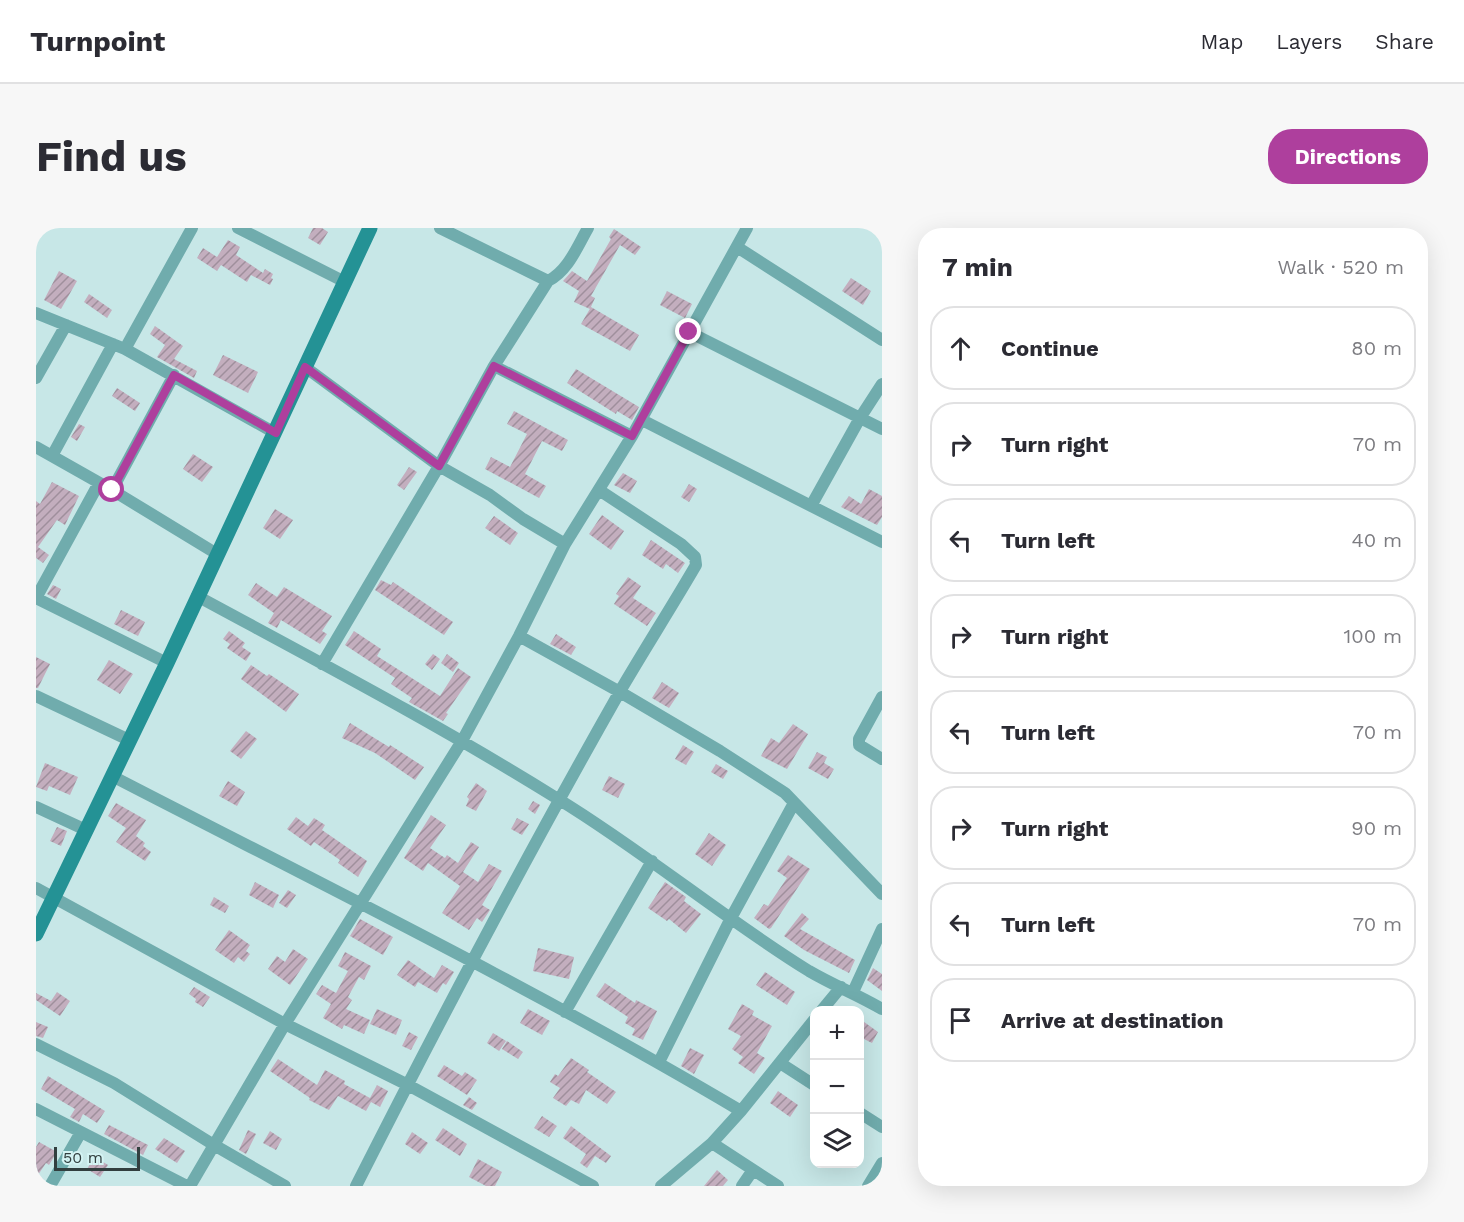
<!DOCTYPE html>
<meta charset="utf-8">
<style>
body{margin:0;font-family:"Work Sans",sans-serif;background:#f7f7f7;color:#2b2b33}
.controls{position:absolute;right:18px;bottom:18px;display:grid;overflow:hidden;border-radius:12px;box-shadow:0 6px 24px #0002}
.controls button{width:54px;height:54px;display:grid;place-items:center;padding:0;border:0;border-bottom:2px solid #e1e1e2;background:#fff;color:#2b2b33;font:30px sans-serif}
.scale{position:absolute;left:18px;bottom:15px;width:86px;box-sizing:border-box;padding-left:6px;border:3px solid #323f3f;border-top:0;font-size:16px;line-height:21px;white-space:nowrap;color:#323f3f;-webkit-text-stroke:4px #d4f4f4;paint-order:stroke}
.stop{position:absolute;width:18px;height:18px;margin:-14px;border:4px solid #ae3f9d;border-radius:50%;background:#fff}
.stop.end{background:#ae3f9d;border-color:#fff;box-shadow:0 2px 6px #0008}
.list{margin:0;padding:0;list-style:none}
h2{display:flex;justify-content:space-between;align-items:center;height:78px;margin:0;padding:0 24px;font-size:26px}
h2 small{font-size:20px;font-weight:400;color:#7c7c81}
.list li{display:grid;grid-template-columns:39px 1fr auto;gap:18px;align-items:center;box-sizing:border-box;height:84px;margin:0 12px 12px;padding:0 12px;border:2px solid #e1e1e2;border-radius:24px}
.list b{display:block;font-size:22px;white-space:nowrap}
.list em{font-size:20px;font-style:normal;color:#7c7c81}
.icon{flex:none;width:33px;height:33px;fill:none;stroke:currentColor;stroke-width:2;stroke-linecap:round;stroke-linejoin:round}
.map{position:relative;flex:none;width:846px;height:958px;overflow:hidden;border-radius:24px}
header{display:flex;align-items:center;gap:36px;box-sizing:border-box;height:84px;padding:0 30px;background:#fff;border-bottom:2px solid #e1e1e2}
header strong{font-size:28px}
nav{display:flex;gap:33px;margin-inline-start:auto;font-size:21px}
.intro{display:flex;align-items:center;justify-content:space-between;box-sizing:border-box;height:144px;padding:0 36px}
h1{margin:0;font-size:42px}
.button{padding:15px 27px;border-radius:24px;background:#ae3f9d;color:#fff;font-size:21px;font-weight:700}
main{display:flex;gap:36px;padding:0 36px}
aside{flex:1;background:#fff;border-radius:24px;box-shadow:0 6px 24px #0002}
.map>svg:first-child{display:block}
.building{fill:url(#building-hatch)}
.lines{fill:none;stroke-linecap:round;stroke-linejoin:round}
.minor{stroke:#70acad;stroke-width:12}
.secondary{stroke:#249295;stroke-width:15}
.route{stroke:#ae3f9d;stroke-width:8}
</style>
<header>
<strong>Turnpoint</strong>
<nav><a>Map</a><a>Layers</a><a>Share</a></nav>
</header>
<div class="intro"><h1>Find us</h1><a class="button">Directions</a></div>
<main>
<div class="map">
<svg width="846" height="958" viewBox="0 0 846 958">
<defs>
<pattern id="building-hatch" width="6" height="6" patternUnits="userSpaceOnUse" patternTransform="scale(1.5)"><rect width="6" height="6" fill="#c3aebe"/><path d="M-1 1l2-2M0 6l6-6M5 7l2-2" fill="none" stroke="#9f8f9c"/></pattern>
</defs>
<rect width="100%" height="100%" fill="#c7e7e7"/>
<path class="building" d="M277 0H286L292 4 284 17 272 10Z
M578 1 605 19 599 27 584 17 555 68 559 70 554 81 538 74 543 63 527 53 536 43 551 53 575 11 573 9Z
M192 12 204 19 200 27 227 45 229 41 237 46 235 50 237 51 234 57 215 47 211 54 185 37 181 43 161 30 167 20 181 29Z
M23 43 41 53 25 81 8 72Z
M815 50 835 63 827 77 806 63Z
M631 63 656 76 649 90 624 77Z
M53 66 76 82 71 90 48 74Z
M555 79 603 107 594 123 545 96Z
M119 98 147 118 138 131 161 143 158 150 121 129 129 117 114 106Z
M187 127 222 144 212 165 177 147Z
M540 141 603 179 596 192 581 183 580 186 531 155Z
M81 160 104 175 99 183 76 168Z
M478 183 532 212 526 223 506 213 489 246 510 258 503 270 449 241 455 229 474 239 491 206 471 196Z
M43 196 49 199 41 213 35 209Z
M157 226 177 239 166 254 147 241Z
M373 239 381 244 368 262 361 257Z
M587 245 601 253 594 265 578 257Z
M16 254 43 268 29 297 21 292 2 319 13 327 7 335 0 330V273L4 276Z
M653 256 661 261 653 274 645 269Z
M833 261 846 268V289L841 297 805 279 813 268 825 276Z
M239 281 257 292 244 311 227 300Z
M566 287 588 303 575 322 553 306Z
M458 288 482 305 474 317 449 300Z
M615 312 649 335 642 345 630 336 627 341 606 327Z
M592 349 605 358 597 370 620 385 611 398 578 376 583 368 580 366Z
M345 352 355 357 357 354 417 394 408 407 339 362Z
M220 355 241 369 248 359 296 388 286 403 291 406 284 416 245 392 241 400 232 395 238 385 212 367Z
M17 357 25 361 20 371 11 366Z
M85 382 109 394 102 408 78 396Z
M193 403 209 415 206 419 215 425 210 433 191 420 194 416 187 411Z
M318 403 345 421 341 428 404 468 422 440 435 449 410 485 412 486 407 493 373 474 376 470 355 456 359 450 309 417Z
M520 406 540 419 535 427 514 416Z
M397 426 404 431 396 442 389 436Z
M411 426 423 435 417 444 405 435Z
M0 429 14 436 2 460H0Z
M73 432 97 446 84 466 61 452Z
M215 437 231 448 233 446 263 466 250 484 205 451Z
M626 454 643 465 633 480 616 470Z
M314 495 353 519 354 517 388 539 379 552 339 525 306 510Z
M757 496 772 506 751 541 725 528 735 510 743 515Z
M210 503 221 511 205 531 194 523Z
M647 517 658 524 650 537 639 531Z
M781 524 791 529 788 535 798 541 792 551 772 540Z
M9 535 42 549 34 567 13 558 11 563 0 559Z
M680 536 692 543 687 551 675 544Z
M573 548 589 556 582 570 566 562Z
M192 553 209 564 201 578 183 568Z
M440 555 451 563 440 583 430 578 433 571 431 569Z
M497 573 504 577 499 586 492 581Z
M80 575 110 592 100 608 109 615 107 618 115 624 109 633 80 614 90 600 72 588Z
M395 587 410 597 394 620 409 630 411 627 422 635 435 614 443 619 427 644 442 654 453 636 466 643 446 677 454 682 446 694 441 690 433 702 406 685 424 658 392 635 387 643 368 630Z
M260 589 272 598 278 590 289 597 286 602 331 633 322 649 302 635 304 632 278 614 275 618 251 601Z
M481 590 493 596 486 607 475 601Z
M21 599 31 603 25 618 14 613Z
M673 605 690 617 676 638 659 626Z
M752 627 774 641 735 700 733 701 718 690 728 676 732 678 751 650 741 643Z
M219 654 243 667 237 680 213 667Z
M629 654 650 669 648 673 665 686 650 705 633 691 631 693 612 680Z
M252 662 260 667 251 680 243 675Z
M178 669 193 678 189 685 174 677Z
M766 685 773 691 764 701 819 732 813 745 768 722 748 708Z
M324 691 357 709 347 727 314 708Z
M193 702 214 717 210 723 214 726 208 734 202 729 198 735 179 722Z
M502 720 538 729 533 751 497 743Z
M257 721 272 731 254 757 232 741 241 728 249 734Z
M309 724 335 738 328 752 323 749 312 769 316 772 310 781 334 792 328 806 308 797 306 801 287 790 295 776 280 766 286 757 300 765 312 743 302 738Z
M372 732 398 750 406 737 418 744 410 757 407 755 401 765 382 754 379 759 361 747Z
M837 740 846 746V763L831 752Z
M729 744 759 764 751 777 720 757Z
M569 755 599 775 600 772 621 783 607 812 596 807 599 801 589 795 592 789 560 768Z
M158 759 174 769 167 779 159 774 160 771 153 766Z
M21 764 34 773 24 788 0 772V765L15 773Z
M706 776 718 783 716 787 736 798 721 825 729 830 718 846 702 835 707 829 696 821 705 808 692 801Z
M341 781 366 792 360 807 334 796Z
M492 781 514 793 506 807 484 795Z
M824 791 842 804 836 815 824 809Z
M0 794 12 799 7 810 0 808Z
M373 804 382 809 375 822 366 818Z
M457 805 470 813 463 823 451 815Z
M471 813 487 824 482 831 466 821Z
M654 820 668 827 658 846 645 838Z
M535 830 553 842 551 844 580 864 571 876 550 862 543 876 535 872 530 878 517 870 524 860 514 854 519 846 522 848Z
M242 831 281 857 289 842 309 853 308 856 334 870 341 857 352 863 344 879 335 874 330 883 302 868 293 882 273 872 274 870 234 843Z
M408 837 426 848 429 844 441 852 431 867 401 848Z
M12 848 69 883 61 895 47 886 43 894 34 889 39 881 5 861Z
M742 863 762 877 754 889 734 875Z
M433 869 441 875 436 882 427 877Z
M506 888 521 898 513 909 498 900Z
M73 897 112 917 107 927 68 906Z
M535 898 575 928 570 935 559 928 551 940 544 935 550 926 527 910Z
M407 900 431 916 424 928 399 912Z
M212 902 220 906 210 926 203 922Z
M234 903 246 911 240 922 227 915Z
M376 904 392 915 384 926 369 916Z
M128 910 149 923 141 935 119 921Z
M3 914 21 924 13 937 10 935 0 950V919Z
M59 929 72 937 64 949 51 941Z
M442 931 466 944 459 958H450L433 949Z
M681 942 692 952 687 958H668Z"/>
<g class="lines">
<path class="minor" d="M202 0 309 54
M404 0 512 53
M701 19 846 112
M0 85 89 121 239 205
M653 104 846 201
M89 121 156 0
M458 138 596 208
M269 139 403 238 454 267 487 291 529 316
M0 150 30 97
M606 192 846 314
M0 219 76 262 181 326
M16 228 77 116
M76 262 138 147
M775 278 824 190 846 156
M161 368C283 434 405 498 522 571 609 624 687 690 773 743 797 757 822 767 846 781
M0 370 131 435
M0 370 63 255
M483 408 584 464 684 523 749 565 846 666
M286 436 403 238 458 138 512 53C532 43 541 19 552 0
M0 468 93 512
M846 469 823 511V517L846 531
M76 548C287 657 501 762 705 883
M0 579 50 602
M0 660 249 796 372 857 557 958
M817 764 846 701
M786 782 805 759
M529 784 616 633
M0 816 78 855 178 917 249 958
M623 834 695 690 758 575
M744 835 778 857
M0 881 151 958
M824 885 846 899
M676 915 742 958
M14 958 45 904
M154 958 249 796 426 513 483 408 529 316 596 208 711 0
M320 958C404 792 491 627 583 465 608 422 635 380 660 337L659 329 645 316 563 262
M625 958 676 915 705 883 778 792
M706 958 717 942
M832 958 846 935"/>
<path class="secondary" d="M0 706 131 435 334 0"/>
</g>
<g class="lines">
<path class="route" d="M76 262 138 147 240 205 269 139 403 238 458 138 596 208 653 104"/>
</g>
</svg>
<div class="controls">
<button>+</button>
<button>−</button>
<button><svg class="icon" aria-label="layers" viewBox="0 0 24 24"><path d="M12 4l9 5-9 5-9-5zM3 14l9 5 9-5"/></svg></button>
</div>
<div class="scale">50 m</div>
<div class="stop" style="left:76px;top:262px"></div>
<div class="stop end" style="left:653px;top:104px"></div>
</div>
<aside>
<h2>7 min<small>Walk · 520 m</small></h2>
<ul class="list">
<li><svg class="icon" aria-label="ahead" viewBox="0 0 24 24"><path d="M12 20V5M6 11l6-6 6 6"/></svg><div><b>Continue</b></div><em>80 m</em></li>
<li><svg class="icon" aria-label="right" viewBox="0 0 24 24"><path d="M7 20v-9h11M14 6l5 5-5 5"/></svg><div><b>Turn right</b></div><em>70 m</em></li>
<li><svg class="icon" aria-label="left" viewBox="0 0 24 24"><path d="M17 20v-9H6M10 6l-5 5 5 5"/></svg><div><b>Turn left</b></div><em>40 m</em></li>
<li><svg class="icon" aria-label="right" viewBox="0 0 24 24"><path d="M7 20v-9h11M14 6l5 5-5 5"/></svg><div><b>Turn right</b></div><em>100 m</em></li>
<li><svg class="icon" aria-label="left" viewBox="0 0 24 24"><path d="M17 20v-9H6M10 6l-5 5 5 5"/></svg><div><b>Turn left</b></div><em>70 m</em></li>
<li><svg class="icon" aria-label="right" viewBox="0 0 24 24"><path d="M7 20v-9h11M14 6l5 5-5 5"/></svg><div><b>Turn right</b></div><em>90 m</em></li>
<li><svg class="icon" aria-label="left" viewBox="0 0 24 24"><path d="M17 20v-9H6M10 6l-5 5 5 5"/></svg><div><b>Turn left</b></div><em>70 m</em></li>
<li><svg class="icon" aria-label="arrive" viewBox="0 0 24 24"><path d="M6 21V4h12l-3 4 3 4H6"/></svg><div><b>Arrive at destination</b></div></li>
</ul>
</aside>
</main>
